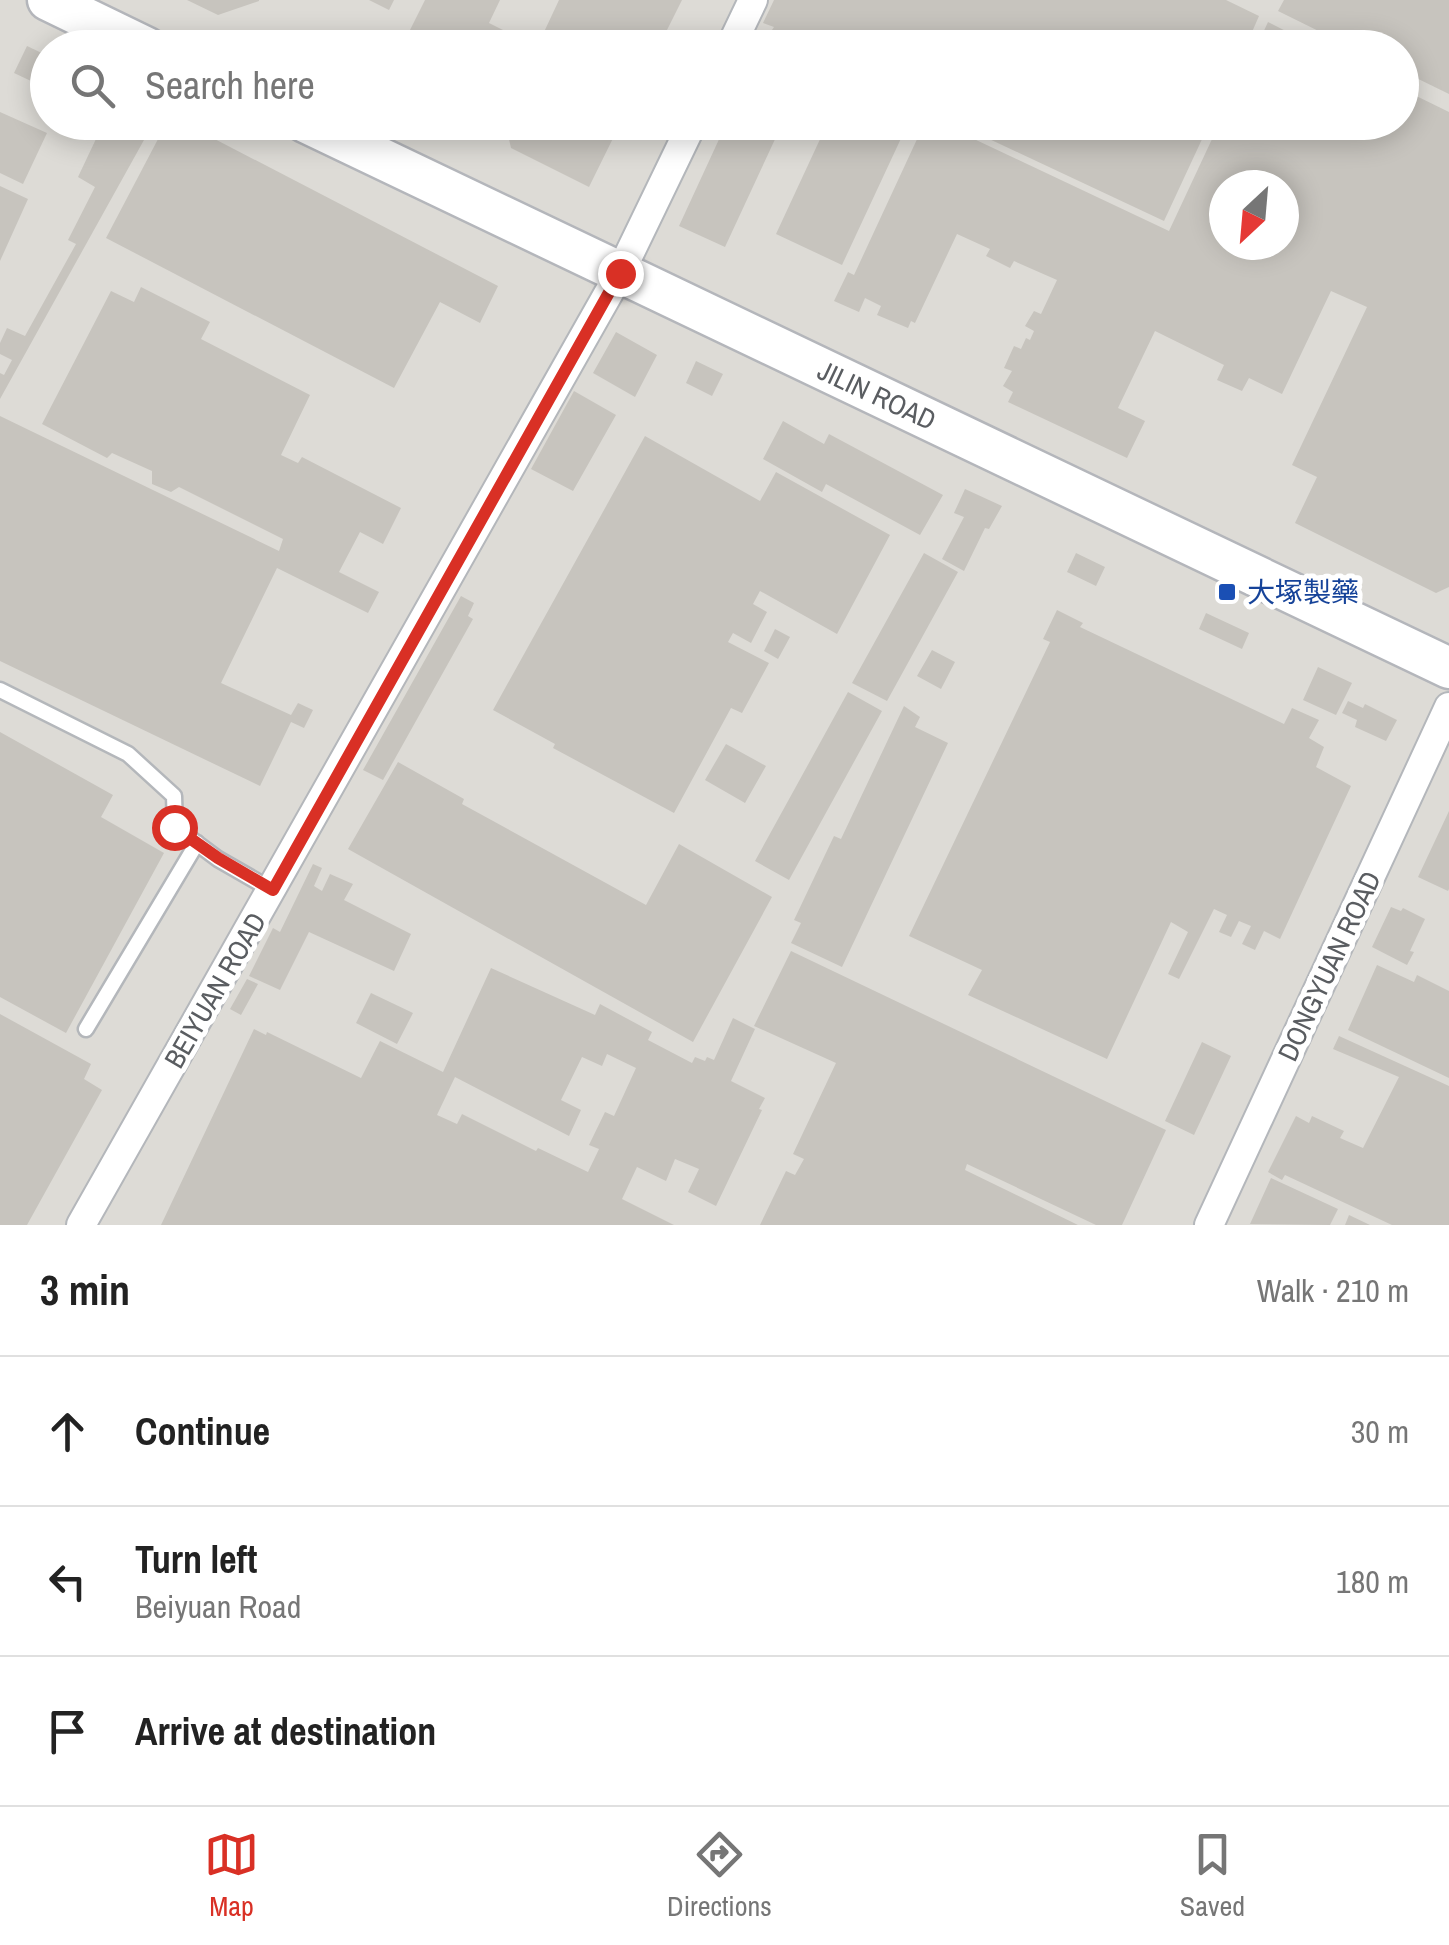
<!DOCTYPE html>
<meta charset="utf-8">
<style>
body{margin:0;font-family:"Archivo Narrow","Noto Sans TC",sans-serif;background:#f2f2f2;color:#222}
.compass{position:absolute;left:1209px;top:170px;width:90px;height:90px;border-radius:50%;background:#fff;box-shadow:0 5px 25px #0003;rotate:206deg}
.stop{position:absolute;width:30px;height:30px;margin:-22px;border:8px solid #d93025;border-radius:50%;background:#fff}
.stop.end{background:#d93025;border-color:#fff;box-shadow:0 2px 10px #0008}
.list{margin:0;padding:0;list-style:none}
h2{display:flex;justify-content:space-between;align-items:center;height:130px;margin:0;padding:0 40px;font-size:42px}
h2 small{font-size:32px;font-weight:400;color:#767676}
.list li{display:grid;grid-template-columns:65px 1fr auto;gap:30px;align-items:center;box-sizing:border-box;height:150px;padding:0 40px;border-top:2px solid #e0e0e0}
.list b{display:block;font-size:38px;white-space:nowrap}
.list p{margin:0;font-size:32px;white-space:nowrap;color:#767676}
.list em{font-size:32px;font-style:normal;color:#767676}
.icon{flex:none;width:55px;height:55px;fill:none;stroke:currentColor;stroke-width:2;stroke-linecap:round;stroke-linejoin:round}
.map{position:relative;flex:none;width:1449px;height:1225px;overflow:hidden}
.search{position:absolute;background:#fff;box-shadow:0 5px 25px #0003;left:30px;right:30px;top:30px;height:110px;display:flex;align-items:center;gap:25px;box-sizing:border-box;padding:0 35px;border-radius:55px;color:#767676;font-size:38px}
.sheet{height:580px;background:#fff}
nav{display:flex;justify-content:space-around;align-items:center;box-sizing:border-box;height:140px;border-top:2px solid #e0e0e0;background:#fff;font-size:28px;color:#767676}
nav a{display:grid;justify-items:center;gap:5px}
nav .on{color:#d93025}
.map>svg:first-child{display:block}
.industrial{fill:#dddbd6;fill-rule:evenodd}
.building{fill:#c7c4be;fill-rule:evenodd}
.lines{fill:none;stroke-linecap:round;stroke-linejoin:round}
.lane-casing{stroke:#b4b7bb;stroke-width:19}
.street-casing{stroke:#b4b7bb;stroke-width:32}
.secondary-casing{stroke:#b4b6bb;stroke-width:45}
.lane{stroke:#fff;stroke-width:14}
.street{stroke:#fff;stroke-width:28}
.secondary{stroke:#fff;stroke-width:40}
.route{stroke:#d93025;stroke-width:12}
.transit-dot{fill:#1a4fb4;stroke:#fff;stroke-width:4}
.labels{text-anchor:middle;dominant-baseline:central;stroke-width:10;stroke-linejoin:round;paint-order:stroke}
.street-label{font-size:28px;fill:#5a5d61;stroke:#fff}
.transit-label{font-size:28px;fill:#164399;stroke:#fff;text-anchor:start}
</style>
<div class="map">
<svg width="1449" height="1225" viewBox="0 0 1449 1225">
<rect width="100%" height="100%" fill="#eceae2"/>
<path class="industrial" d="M0 0H1449V1225H0ZM48 48H1402V122H48ZM1224 185H1284V245H1224Z"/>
<path class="building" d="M187 0H259V1L218 15Z
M369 0H394L389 10Z
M425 0H500L489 23 537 47 559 0H682L658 48H401Z
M774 0H1226L1259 16 1245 48H793L768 36 774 27 763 23Z
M1284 0H1449V94L1402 71V48H1353L1278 11Z
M1268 22 1319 48H1256Z
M27 46 48 56V89L14 73Z
M1402 89 1449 112V587L1436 593 1295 523 1317 477 1292 465 1367 307 1331 291 1282 394 1249 378 1242 391 1217 380 1224 365 1155 331 1118 408 1145 421 1127 458 1008 402 1013 392 1003 386 1012 371 1004 368 1014 346 1021 349 1026 338 1030 340 1034 331 1025 326 1034 311 1041 314 1057 280 1014 261 1010 268 986 256 990 249 957 234 915 323 911 321 908 328 877 315 881 306 865 298 859 312 834 301 848 272 854 275 925 122H938L1169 231 1220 122H1402ZM1224 185H1284V245H1224Z
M0 112 47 133 23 184 0 173Z
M104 122H154L0 399V373L4 375 12 360 0 354V343L7 328 25 336 76 244 68 240 95 187 78 177Z
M167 122H182L498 286 480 323 440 302 394 388 106 238Z
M505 122H621L589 187 511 148Z
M727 122H783L725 247 679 226Z
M828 122H884L904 132 842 265 776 234Z
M953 122H1210L1164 221Z
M0 186 28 199 0 261Z
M141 287 210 322 201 339 310 395 281 455 298 463 302 457 401 508 383 544 360 532 339 572 379 592 368 613 277 568 221 683 291 715 298 703 313 710 304 728 291 722 260 786 0 661V416L279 551 283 539 179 487 171 492 152 484V471L112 453 107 458 42 424 111 291 134 302Z
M616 332 657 355 635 397 593 373Z
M696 361 723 374 712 396 686 383Z
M574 391 616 415 573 491 531 469Z
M783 421 824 444 829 434 943 495 920 535 826 484 822 492 763 459Z
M645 436 760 501 776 472 890 535 837 634 760 591 753 604 767 612 751 643 733 633 728 642 769 663 742 713 731 708 674 813 553 748 555 744 493 710Z
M965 489 1002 506 989 529 985 528 964 571 942 559 964 517 954 513Z
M924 553 958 572 887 701 852 683Z
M1076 553 1105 567 1096 586 1067 572Z
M461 596 474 603 468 616 473 619 383 780 363 770Z
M1057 610 1083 623 1080 627 1284 724 1292 708 1319 720 1309 738 1324 747 1316 767 1351 786 1280 939 1264 931 1255 950 1242 944 1251 926 1239 921 1231 937 1219 932 1227 915 1214 909 1179 979 1168 974 1188 932 1171 922 1107 1059 968 995 982 970 909 936 1050 642 1043 639Z
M1206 613 1249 633 1242 649 1199 629Z
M775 629 790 637 778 659 764 651Z
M932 650 955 662 941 689 917 676Z
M1318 667 1352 683 1336 715 1303 700Z
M848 692 882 711 789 880 755 861Z
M1348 701 1363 708 1365 704 1397 720 1386 741 1355 727 1357 720 1342 713Z
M904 706 920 717 915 727 948 743 842 967 791 943 801 923 794 920 834 836 841 839Z
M0 732 113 795 101 817 164 853 66 1033 0 997Z
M726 744 766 766 745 803 705 780Z
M398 762 464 799 462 804 646 905 679 844 772 897 693 1042 348 849Z
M1449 811V889L1448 891 1418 877Z
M313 864 322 868 314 886 322 891 330 874 353 884 344 900 411 934 394 971 309 932 280 990 249 976 273 928 280 932Z
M1391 907 1401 911 1403 908 1425 919 1410 951 1414 952 1407 965 1372 947Z
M791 951 1166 1130 1122 1225H1096L967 1164 965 1170 1078 1225H760L786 1171 795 1175 804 1159 793 1154 836 1063 754 1026Z
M1377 965 1414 982 1417 975 1449 991V1078L1348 1030Z
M491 968 595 1015 600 1004 652 1032 648 1040 692 1063 695 1057 705 1061 707 1057 714 1060 733 1018 755 1029 731 1081 765 1098 759 1109 762 1110 716 1206 688 1192 699 1169 675 1159 666 1181 637 1167 622 1199 674 1225H161L254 1029 266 1035 267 1032 361 1078 380 1041 443 1072ZM607 1054 636 1068 614 1116 605 1112 589 1145 599 1149 588 1172 538 1148 536 1151 462 1114 457 1124 437 1115 455 1077 569 1136 581 1110 561 1100 582 1057 602 1066Z
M247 979 258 984 241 1015 230 1009Z
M371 993 413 1013 397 1044 356 1023Z
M0 1014 91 1064 84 1079 102 1090 27 1225H0Z
M1339 1036 1449 1086V1225H1392L1285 1175 1282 1180 1268 1172 1296 1116 1309 1123 1312 1116 1344 1131 1340 1138 1363 1148 1399 1077 1333 1049Z
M1202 1042 1231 1056 1194 1135 1165 1121Z
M1271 1178 1338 1209 1330 1225 1250 1224Z
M1349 1215 1370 1225H1345Z"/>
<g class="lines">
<defs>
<path id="lane" d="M0 690 128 754 174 796 175 827 218 859 272 890
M86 1029 197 843"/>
<path id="street" d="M730 48 753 0
M81 1225 620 273 693 122
M1209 1225 1449 707"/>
<path id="secondary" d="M48 0 147 48
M305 122 1449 668"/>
</defs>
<use href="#lane" class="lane-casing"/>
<use href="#street" class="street-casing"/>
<use href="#secondary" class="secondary-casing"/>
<use href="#lane" class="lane"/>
<use href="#street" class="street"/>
<use href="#secondary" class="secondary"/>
</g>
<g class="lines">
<path class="route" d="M174 827 218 858 273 890 620 273"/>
</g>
<rect class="transit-dot" x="1217" y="582" width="20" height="20" rx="5"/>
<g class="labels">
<g class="street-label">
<text transform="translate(877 395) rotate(25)">JILIN ROAD</text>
<text transform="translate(1329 966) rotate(-65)">DONGYUAN ROAD</text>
<text transform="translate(215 990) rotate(-60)">BEIYUAN ROAD</text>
</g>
<g class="transit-label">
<text x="1247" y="592">大塚製藥</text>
</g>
</g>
</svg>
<svg class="compass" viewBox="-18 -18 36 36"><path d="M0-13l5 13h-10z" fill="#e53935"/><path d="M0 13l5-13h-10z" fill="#767676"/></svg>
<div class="stop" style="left:174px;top:827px"></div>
<div class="stop end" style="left:620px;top:273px"></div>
<div class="search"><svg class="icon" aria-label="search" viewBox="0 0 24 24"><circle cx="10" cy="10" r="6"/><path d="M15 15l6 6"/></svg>Search here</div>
</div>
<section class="sheet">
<h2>3 min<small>Walk · 210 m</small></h2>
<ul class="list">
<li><svg class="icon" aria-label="ahead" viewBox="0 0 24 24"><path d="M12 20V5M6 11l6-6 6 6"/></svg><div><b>Continue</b></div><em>30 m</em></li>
<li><svg class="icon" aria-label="left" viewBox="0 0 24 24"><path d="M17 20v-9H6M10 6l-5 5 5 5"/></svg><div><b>Turn left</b><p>Beiyuan Road</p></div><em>180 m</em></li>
<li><svg class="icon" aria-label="arrive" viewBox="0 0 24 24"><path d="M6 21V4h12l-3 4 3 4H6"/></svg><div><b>Arrive at destination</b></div></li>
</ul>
</section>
<nav>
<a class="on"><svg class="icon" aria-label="map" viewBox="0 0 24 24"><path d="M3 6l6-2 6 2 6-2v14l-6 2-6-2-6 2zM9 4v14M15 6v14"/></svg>Map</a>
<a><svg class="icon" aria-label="directions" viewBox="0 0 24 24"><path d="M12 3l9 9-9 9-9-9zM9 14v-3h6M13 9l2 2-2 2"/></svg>Directions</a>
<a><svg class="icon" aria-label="saved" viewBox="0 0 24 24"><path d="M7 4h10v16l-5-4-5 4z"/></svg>Saved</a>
</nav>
